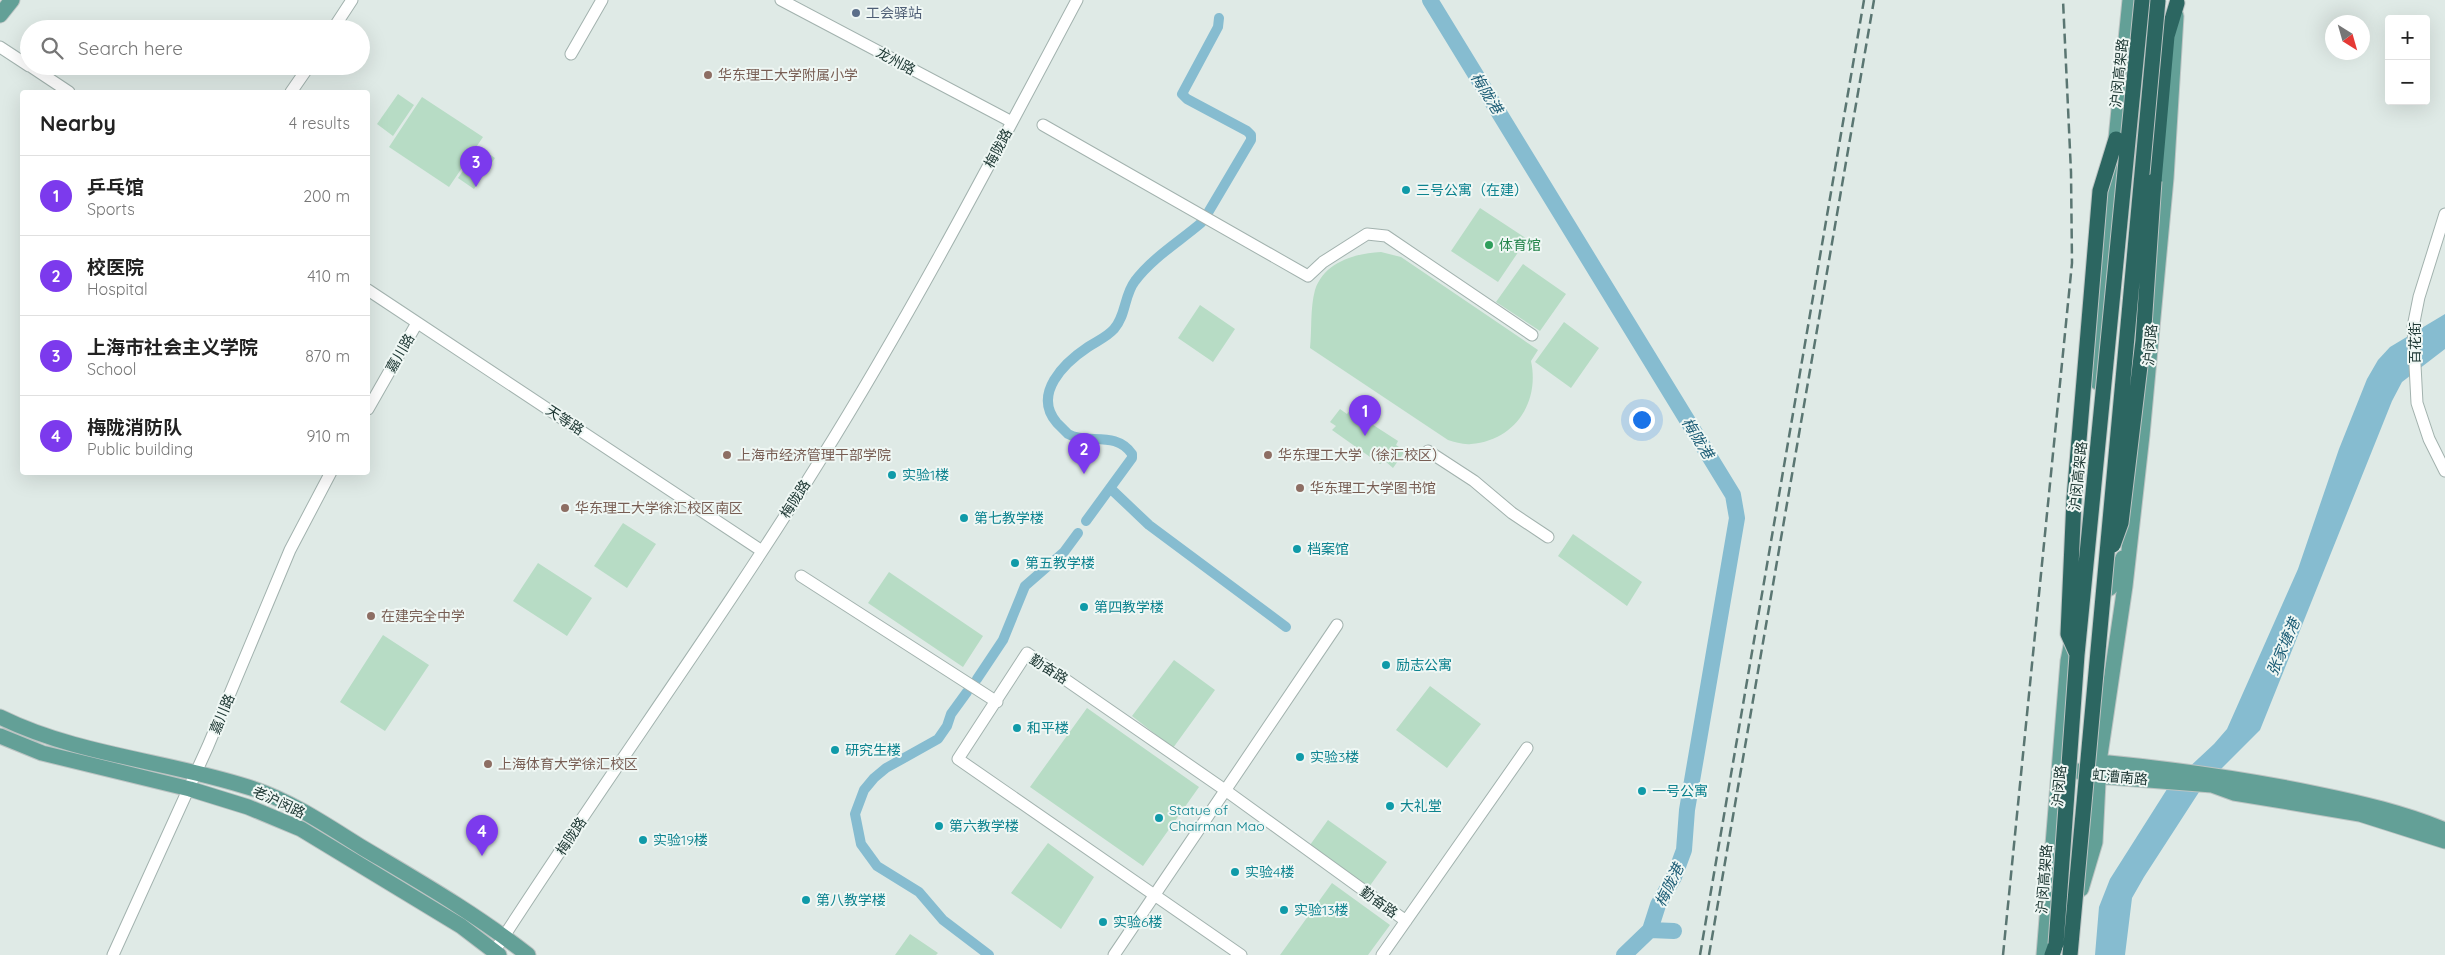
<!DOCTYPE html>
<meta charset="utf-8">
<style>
body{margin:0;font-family:Quicksand,"Noto Sans SC",sans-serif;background:#f2f2f2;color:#222}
.controls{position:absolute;right:15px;top:15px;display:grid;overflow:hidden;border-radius:5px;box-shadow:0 5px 20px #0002}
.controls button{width:45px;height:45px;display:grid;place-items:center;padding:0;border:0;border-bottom:1px solid #e0e0e0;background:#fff;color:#222;font:25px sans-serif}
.compass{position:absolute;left:2325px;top:15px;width:45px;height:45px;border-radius:50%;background:#fff;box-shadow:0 5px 20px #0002;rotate:143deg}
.you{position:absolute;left:1641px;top:419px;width:18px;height:18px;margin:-12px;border:4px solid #fff;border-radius:50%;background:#1a73e8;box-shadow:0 0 0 8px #1a73e833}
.badge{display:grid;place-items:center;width:32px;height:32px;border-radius:50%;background:#7c3aed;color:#fff;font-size:16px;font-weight:700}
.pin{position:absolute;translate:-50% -41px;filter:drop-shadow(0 1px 2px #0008)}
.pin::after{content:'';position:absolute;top:26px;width:18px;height:15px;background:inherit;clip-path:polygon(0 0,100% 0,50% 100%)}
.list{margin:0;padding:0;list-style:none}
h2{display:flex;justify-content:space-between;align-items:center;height:65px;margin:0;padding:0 20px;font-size:21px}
h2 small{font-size:16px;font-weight:400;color:#767676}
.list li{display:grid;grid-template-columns:32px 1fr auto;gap:15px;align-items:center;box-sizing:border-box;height:80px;padding:0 20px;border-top:1px solid #e0e0e0}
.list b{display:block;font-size:19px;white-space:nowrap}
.list p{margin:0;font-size:16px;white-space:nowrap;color:#767676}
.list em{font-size:16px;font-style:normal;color:#767676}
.icon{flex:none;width:28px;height:28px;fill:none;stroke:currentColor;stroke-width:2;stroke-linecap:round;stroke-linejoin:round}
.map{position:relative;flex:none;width:2445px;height:955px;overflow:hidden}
.search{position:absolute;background:#fff;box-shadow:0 5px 20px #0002;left:20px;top:20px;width:350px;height:55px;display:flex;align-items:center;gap:12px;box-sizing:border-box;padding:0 18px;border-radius:28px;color:#767676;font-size:19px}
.panel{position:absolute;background:#fff;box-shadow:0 5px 20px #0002;left:20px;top:90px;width:350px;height:385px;border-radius:5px}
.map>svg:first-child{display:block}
.green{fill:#b7dcc5}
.water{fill:#86bcd0}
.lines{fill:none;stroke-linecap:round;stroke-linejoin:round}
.canal{stroke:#86bcd0;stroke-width:10}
.river{stroke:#86bcd0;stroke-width:16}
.minor-casing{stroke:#a2b2ae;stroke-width:13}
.major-casing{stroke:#bcc4c3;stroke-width:17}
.highway-casing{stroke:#bcc4c3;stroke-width:17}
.minor{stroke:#fff;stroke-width:11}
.major{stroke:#63a097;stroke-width:15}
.highway{stroke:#2c6661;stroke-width:15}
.rail{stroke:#5a7672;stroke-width:2.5;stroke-dasharray:10 5;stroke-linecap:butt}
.highway-bridge-casing{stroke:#bcc4c3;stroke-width:17;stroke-linecap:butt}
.highway-bridge{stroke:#2c6661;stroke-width:15}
.service-dot{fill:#5c6f8a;stroke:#eff7f4;stroke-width:2}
.education-dot{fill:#8d6e63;stroke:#eff7f4;stroke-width:2}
.culture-dot{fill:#0f9aa8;stroke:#eff7f4;stroke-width:2}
.leisure-dot{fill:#2e9e5b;stroke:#eff7f4;stroke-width:2}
.labels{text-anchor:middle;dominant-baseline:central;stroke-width:4;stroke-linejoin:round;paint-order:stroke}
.service-label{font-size:14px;fill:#4e5e75;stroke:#eff7f4;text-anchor:start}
.street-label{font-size:14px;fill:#203a36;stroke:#eff7f4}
.education-label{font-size:14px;fill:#785e54;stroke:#eff7f4;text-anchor:start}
.culture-label{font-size:14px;fill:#0d838f;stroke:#eff7f4;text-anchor:start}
.leisure-label{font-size:14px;fill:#27864d;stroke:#eff7f4;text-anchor:start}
.water-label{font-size:15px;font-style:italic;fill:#1b5c75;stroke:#eff7f4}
</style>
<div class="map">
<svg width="2445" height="955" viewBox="0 0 2445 955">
<rect width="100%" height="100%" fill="#dfeae6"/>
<path class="green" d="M398 94 414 105 393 136 377 124Z
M422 97 483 137 449 187 389 147Z
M479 147 495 158 474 189 458 178Z
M1480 208 1527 239 1498 282 1451 251Z
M1381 252 1401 257 1538 350 1531 361C1540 403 1514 441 1471 444 1464 445 1455 442 1448 440L1310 348C1312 330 1310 308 1315 290 1324 262 1356 253 1381 252Z
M1523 264 1566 294 1540 331 1496 302Z
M1200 305 1235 329 1213 362 1178 338Z
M1564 322 1599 348 1571 388 1535 362Z
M1340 409 1347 414 1350 410 1398 441 1396 445 1405 451 1393 468 1385 461 1380 464 1332 430 1336 426 1330 422Z
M623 523 656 544 627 588 594 566Z
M1573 534 1642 582 1627 606 1558 556Z
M538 563 592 598 567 636 513 601Z
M889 572 983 636 963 667 868 603Z
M383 635 429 665 385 731 340 702Z
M1174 660 1215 690 1173 748 1132 716Z
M1430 686 1481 724 1447 768 1396 730Z
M1087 708 1199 787 1143 866 1030 787Z
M1328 820 1387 862 1369 887 1310 845Z
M1048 843 1094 877 1061 929 1011 893Z
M1332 883 1390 925 1368 955H1280Z
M910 934 938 953 936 955H895Z"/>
<path class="water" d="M2445 314V349L2402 382 2392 401 2260 730 2201 789 2144 877 2132 898 2125 955H2095L2099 907 2110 879 2169 786 2214 744 2227 729 2298 569 2339 449 2367 379 2378 360 2390 347Z"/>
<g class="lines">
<path class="canal" d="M1209 211 1251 140V135L1247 131 1187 99 1182 94 1218 27 1219 18
M1110 488 1149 525 1286 627
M1086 521 1132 458V454C1116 430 1087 445 1068 434 1065 431 1060 426 1057 423 1032 394 1064 363 1088 347 1097 341 1107 337 1114 329 1126 316 1124 295 1135 281 1152 258 1180 241 1201 223
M977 679 1003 640 1025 586 1064 552 1078 533
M967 692 951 714 947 726 938 739 886 768 874 778 864 790 855 814 861 844 877 866 919 892 943 920 989 955"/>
<path class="river" d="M1430 0 1733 495 1737 518 1687 810 1684 850 1674 877 1658 905 1650 930
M1624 955 1650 930 1674 931"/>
<defs>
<path id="minor" d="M781 0 1012 122
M333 29 352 0
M0 47 29 66
M571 54 602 0
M30 66 69 92
M291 92 309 66
M1043 125 1308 276 1323 262 1367 234 1386 236 1532 335
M2445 214 2419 297 2413 327 2417 403 2429 439 2445 471
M368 290 762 551
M368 409 417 323
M1428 451 1474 481 1512 513 1548 537
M801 576 997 702
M113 955 208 746 290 550 331 472
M492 955C598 789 715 630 819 462 912 313 994 156 1077 0
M1114 955 1337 625
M1241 955 958 759 1027 653 1225 790 1406 921
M1382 955 1527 748"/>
<path id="major" d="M0 15 12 0
M2097 382 2116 139 2130 0
M2110 588 2123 558
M0 717C79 756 171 761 254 789 293 802 329 827 363 848 420 882 476 914 528 955
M0 736 42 753 190 789 248 807 301 829 461 926 499 955
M2089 763 2099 762C2172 769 2245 779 2317 794 2361 803 2404 813 2445 830
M2061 767 2097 776 2212 785 2234 793 2360 814 2445 841
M2081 889 2095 842 2099 762 2125 586 2142 435 2166 178 2176 16
M2044 955 2068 661 2073 636"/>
<path id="highway" d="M2154 181 2167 36 2177 3
M2052 955 2056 944"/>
</defs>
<use href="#minor" class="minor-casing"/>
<use href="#major" class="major-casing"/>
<use href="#highway" class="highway-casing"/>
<use href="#minor" class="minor"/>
<use href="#major" class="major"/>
<use href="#highway" class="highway"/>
<path class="rail" d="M1700 955 1864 0
M1709 955 1874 0
M2003 955 2072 263 2071 172 2063 0"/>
<defs>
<path id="highway-bridge" d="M2113 545 2121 523 2143 341 2154 181
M2076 652 2068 634 2074 499 2100 191 2116 139
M2056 944 2077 655 2142 0
M2070 955 2158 0"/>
</defs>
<use href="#highway-bridge" class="highway-bridge-casing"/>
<use href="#highway-bridge" class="highway-bridge"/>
</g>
<circle class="service-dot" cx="856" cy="13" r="5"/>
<g class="education-dot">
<circle cx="708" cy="75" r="5"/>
<circle cx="727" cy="455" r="5"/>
<circle cx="1268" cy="455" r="5"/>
<circle cx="1300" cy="488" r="5"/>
<circle cx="565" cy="508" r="5"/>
<circle cx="371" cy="616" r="5"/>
<circle cx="488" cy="764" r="5"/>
</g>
<g class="culture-dot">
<circle cx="1406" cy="190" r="5"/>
<circle cx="892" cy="475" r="5"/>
<circle cx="964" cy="518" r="5"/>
<circle cx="1297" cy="549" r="5"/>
<circle cx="1015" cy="563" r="5"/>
<circle cx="1084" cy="607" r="5"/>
<circle cx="1386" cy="665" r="5"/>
<circle cx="1017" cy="728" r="5"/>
<circle cx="835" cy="750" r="5"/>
<circle cx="1300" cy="757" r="5"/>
<circle cx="1642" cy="791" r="5"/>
<circle cx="1390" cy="806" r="5"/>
<circle cx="1159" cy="818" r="5"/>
<circle cx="939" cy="826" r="5"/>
<circle cx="643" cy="840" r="5"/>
<circle cx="1235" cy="872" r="5"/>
<circle cx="806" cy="900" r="5"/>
<circle cx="1284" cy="910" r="5"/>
<circle cx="1103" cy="922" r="5"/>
</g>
<circle class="leisure-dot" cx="1489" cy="245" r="5"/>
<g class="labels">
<g class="service-label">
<text x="866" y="13">工会驿站</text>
</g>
<g class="street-label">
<text transform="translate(896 61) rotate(28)">龙州路</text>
<text transform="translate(2119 73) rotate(-84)">沪闵高架路</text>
<text transform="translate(998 148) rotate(-62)">梅陇路</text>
<text transform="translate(2415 343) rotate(-90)">百花街</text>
<text transform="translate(2150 345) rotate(-85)">沪闵路</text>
<text transform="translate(400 353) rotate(-60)">嘉川路</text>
<text transform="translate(565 420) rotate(33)">天等路</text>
<text transform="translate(2078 476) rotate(-84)">沪闵高架路</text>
<text transform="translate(795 499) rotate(-57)">梅陇路</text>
<text transform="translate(1049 669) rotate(32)">勤奋路</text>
<text transform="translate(222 714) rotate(-67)">嘉川路</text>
<text transform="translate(2120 777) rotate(5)">虹漕南路</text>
<text transform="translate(2059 786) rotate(-85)">沪闵路</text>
<text transform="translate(279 802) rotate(25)">老沪闵路</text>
<text transform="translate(571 836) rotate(-56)">梅陇路</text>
<text transform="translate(2044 879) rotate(-86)">沪闵高架路</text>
<text transform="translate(1379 902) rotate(36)">勤奋路</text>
</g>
<g class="education-label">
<text x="718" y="75">华东理工大学附属小学</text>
<text x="737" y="455">上海市经济管理干部学院</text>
<text x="1278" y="455">华东理工大学（徐汇校区）</text>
<text x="1310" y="488">华东理工大学图书馆</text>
<text x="575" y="508">华东理工大学徐汇校区南区</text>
<text x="381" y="616">在建完全中学</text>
<text x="498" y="764">上海体育大学徐汇校区</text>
</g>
<g class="culture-label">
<text x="1416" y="190">三号公寓（在建）</text>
<text x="902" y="475">实验1楼</text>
<text x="974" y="518">第七教学楼</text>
<text x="1307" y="549">档案馆</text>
<text x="1025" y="563">第五教学楼</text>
<text x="1094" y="607">第四教学楼</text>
<text x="1396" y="665">励志公寓</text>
<text x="1027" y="728">和平楼</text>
<text x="845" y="750">研究生楼</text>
<text x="1310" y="757">实验3楼</text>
<text x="1652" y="791">一号公寓</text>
<text x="1400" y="806">大礼堂</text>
<text x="1169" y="810">Statue of<tspan x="1169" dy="16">Chairman Mao</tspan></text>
<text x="949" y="826">第六教学楼</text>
<text x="653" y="840">实验19楼</text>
<text x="1245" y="872">实验4楼</text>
<text x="816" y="900">第八教学楼</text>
<text x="1294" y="910">实验13楼</text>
<text x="1113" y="922">实验6楼</text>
</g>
<g class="leisure-label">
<text x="1499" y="245">体育馆</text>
</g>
<g class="water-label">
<text transform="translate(1487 93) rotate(58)">梅陇港</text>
<text transform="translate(1698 438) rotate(58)">梅陇港</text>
<text transform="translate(2283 647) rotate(-67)">张家塘港</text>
<text transform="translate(1669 885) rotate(-64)">梅陇港</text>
</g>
</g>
</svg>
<div class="controls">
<button>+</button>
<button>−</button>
</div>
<svg class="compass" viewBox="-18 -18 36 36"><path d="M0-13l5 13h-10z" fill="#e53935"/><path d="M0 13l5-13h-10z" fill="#767676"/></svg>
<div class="you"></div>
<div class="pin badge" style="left:1365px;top:436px">1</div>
<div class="pin badge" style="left:1084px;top:474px">2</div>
<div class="pin badge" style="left:476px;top:187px">3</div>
<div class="pin badge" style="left:482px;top:856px">4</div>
<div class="search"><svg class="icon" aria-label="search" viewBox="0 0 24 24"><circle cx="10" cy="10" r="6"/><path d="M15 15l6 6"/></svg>Search here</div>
<section class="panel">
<h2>Nearby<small>4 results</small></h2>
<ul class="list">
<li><span class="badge">1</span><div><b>乒乓馆</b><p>Sports</p></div><em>200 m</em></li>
<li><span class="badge">2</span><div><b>校医院</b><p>Hospital</p></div><em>410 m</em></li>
<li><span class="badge">3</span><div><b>上海市社会主义学院</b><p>School</p></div><em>870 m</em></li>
<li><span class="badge">4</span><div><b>梅陇消防队</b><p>Public building</p></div><em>910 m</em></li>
</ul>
</section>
</div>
